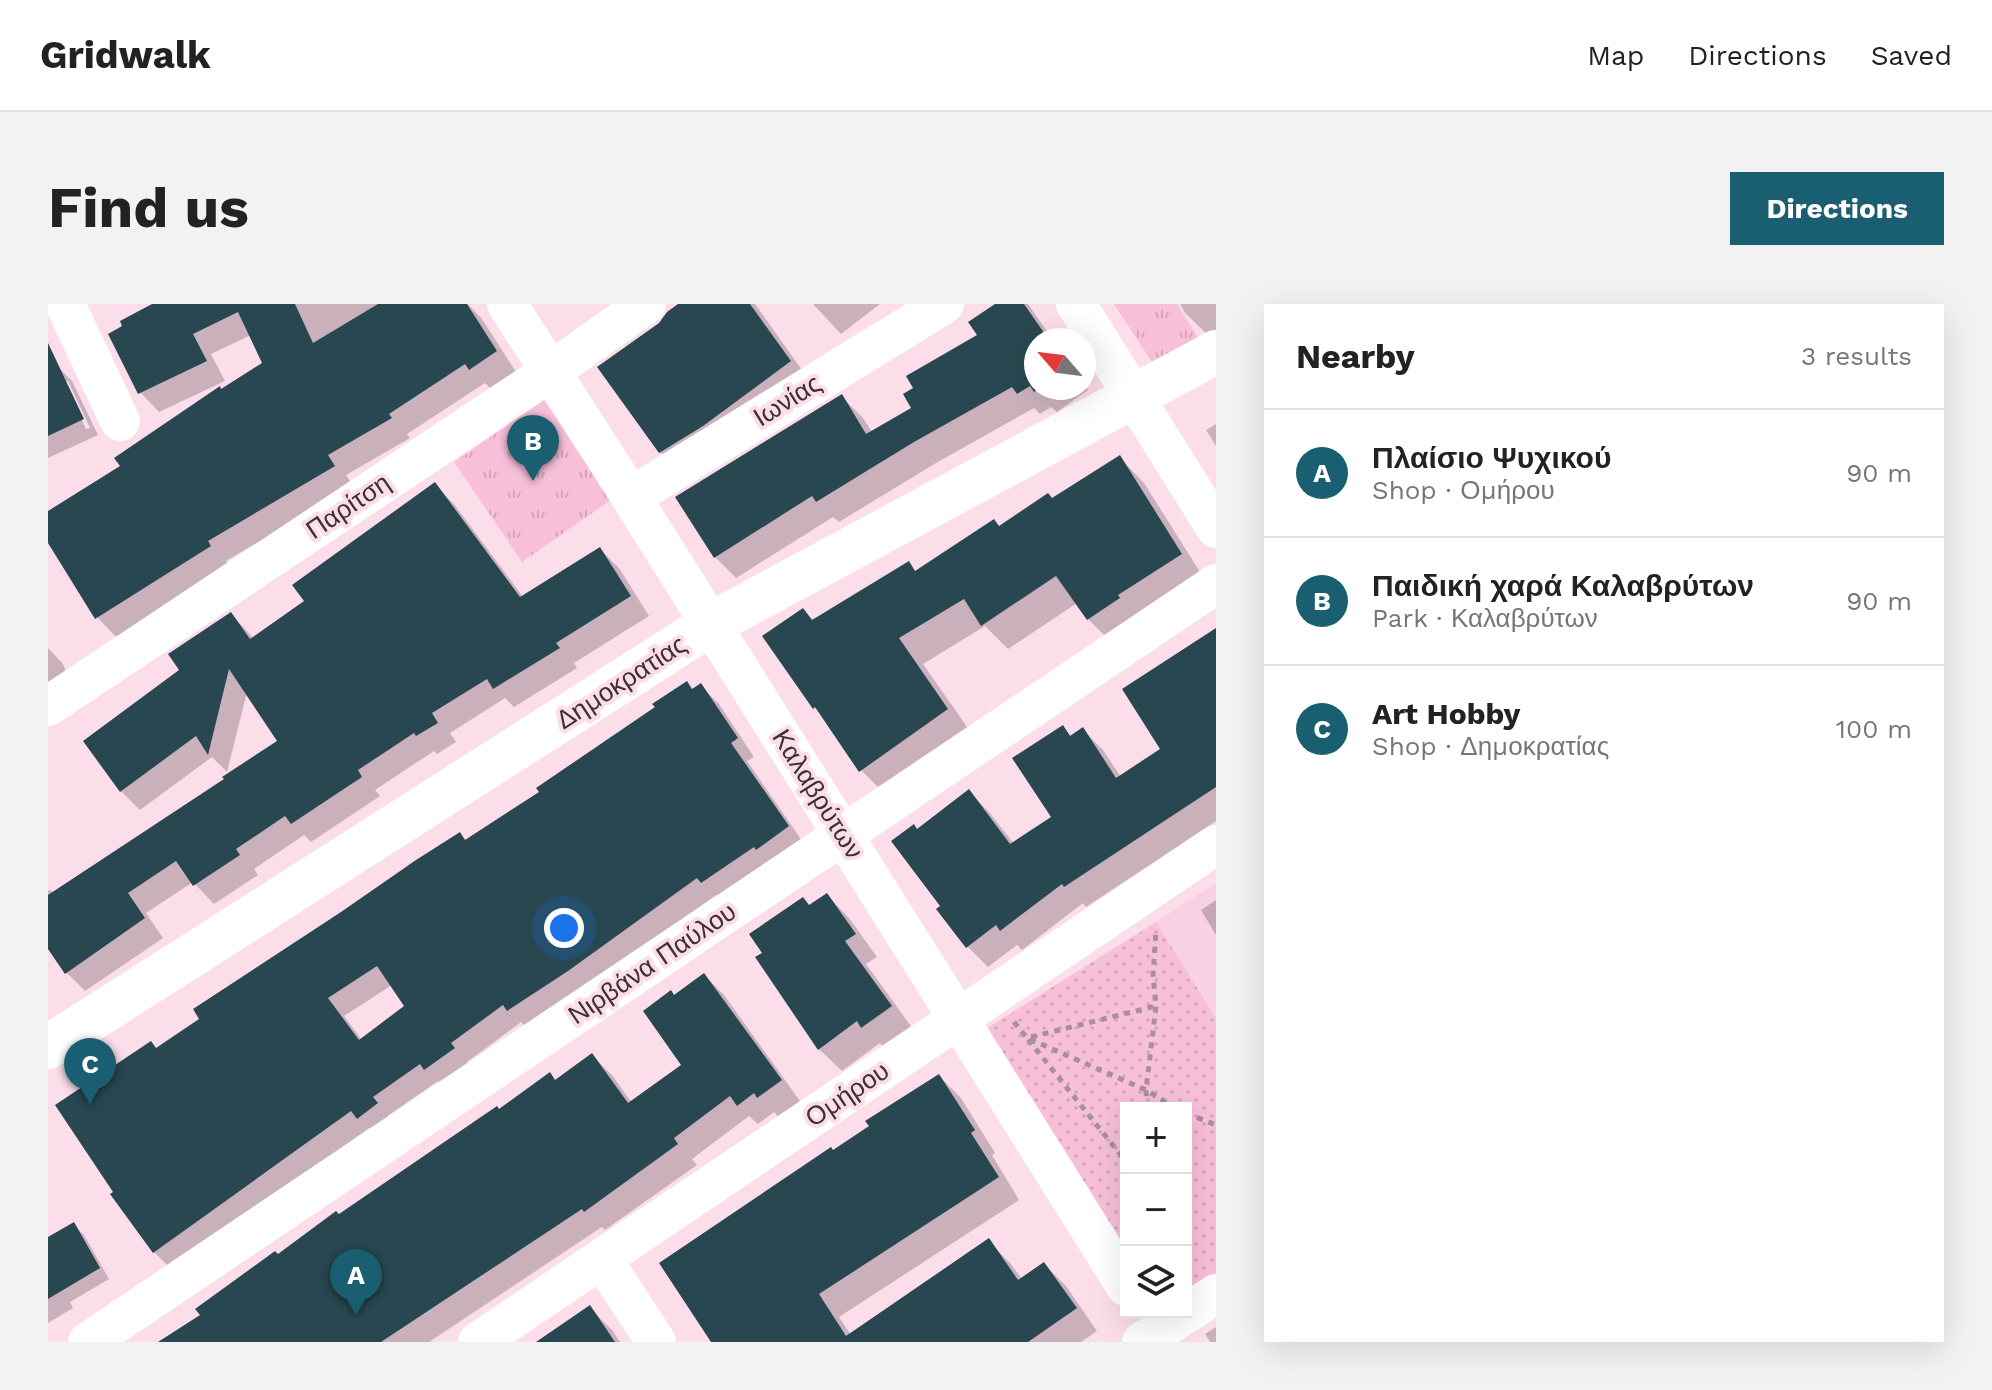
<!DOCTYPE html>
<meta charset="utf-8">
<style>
body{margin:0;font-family:"Work Sans",sans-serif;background:#f2f2f2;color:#222}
.controls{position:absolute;right:24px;bottom:24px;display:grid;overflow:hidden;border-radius:0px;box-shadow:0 8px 32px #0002}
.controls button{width:72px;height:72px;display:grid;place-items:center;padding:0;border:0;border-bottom:2px solid #e0e0e0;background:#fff;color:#222;font:40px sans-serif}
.compass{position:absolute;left:976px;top:24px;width:72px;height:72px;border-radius:50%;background:#fff;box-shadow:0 8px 32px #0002;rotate:298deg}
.you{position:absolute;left:516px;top:624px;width:28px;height:28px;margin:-20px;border:6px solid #fff;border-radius:50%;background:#1a73e8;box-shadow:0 0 0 12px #1a73e833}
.badge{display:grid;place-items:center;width:52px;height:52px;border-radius:50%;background:#1a5f71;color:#fff;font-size:26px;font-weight:700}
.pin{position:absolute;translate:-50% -66px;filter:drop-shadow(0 2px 4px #0008)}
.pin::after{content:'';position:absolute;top:42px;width:28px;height:24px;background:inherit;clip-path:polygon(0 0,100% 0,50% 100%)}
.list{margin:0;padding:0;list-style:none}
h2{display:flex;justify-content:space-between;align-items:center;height:104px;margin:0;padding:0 32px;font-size:34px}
h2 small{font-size:26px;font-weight:400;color:#767676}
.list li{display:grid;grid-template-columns:52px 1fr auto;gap:24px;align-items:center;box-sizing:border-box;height:128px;padding:0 32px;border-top:2px solid #e0e0e0}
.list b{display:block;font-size:30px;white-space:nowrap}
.list p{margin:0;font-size:26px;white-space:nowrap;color:#767676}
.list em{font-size:26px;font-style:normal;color:#767676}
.icon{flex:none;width:44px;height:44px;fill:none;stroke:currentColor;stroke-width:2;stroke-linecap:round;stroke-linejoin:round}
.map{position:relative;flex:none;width:1168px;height:1038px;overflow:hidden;border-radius:0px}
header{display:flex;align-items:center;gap:48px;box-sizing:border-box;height:112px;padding:0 40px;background:#fff;border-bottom:2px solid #e0e0e0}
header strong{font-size:38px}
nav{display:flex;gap:44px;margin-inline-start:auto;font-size:28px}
.intro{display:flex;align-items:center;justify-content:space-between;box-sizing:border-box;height:192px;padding:0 48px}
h1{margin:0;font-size:56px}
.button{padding:20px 36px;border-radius:0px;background:#1a5f71;color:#fff;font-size:28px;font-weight:700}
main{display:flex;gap:48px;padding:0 48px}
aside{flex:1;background:#fff;border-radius:0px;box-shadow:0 8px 32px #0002}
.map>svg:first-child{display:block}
.built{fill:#f8d1e2}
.grass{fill:url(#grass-dots)}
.park{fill:url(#park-tufts)}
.shadow{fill:#0003;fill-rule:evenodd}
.building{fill:#294750;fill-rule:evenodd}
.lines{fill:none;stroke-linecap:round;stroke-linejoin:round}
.path{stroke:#a6909a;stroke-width:5;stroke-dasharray:6 6;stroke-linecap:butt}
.minor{stroke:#fff;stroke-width:40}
.tertiary{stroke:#fff;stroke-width:44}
.labels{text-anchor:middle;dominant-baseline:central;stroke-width:8;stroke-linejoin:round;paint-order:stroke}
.street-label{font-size:26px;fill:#3d3137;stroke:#fcddea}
</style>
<header>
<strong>Gridwalk</strong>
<nav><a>Map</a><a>Directions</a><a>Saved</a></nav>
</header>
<div class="intro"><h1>Find us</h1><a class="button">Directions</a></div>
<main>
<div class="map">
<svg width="1168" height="1038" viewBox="0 0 1168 1038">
<defs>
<pattern id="grass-dots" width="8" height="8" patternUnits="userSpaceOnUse" patternTransform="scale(2)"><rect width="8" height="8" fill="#f8bfd9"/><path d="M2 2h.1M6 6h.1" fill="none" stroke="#d6a5bb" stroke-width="1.8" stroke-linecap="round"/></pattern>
<pattern id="park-tufts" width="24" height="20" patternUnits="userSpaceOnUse" patternTransform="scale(2)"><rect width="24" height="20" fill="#f8bfd9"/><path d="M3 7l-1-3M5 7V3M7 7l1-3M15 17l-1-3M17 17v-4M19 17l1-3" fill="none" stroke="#d6a5bb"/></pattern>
</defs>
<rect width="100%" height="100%" fill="#fcddea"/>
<path class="built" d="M1168 579V714L1108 618Z"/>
<path class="grass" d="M1108 618 1168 714V969L1138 988V804H1078V966L930 730Z"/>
<path class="park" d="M1066 0H1129L1161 51 1115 75Z
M496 96 564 195 474 258 406 158Z"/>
<path class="shadow" d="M108 0H420L434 15 468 68 442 84 437 79 359 130 362 134 298 171 305 182 178 257 181 262 68 333 49 313 0 235V210L75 163 173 87 217 60 203 31 163 50 177 77 111 108 92 88Z
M632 0H707L764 80 635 170 612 148 613 20Z
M765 0H832L793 30Z
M946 0H980L1005 36H988V84H1036V81L1040 86 1009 108 1003 103 992 110 986 104 888 159 791 218 785 213 688 274 667 253 794 93 815 114 824 128 866 104 932 32 947 2Z
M1132 0H1168V26L1160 31 1137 9Z
M9 62 24 77 50 131 0 154V66ZM16 77H20L42 124 38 125Z
M1168 120V142L1158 126Z
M1072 154 1096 179 1157 276 1065 340 1040 315 1029 299 960 345 937 322 875 360 924 430 838 491 813 466 777 415 766 403 755 306 766 317 860 260 869 268 1004 196Z
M387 181 406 200 475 293 552 245 571 264 601 312 526 359 529 364 466 403 457 394 402 429 408 438 389 450 386 447 327 486 332 492 263 538 256 531 206 565 210 571 166 600 145 578 98 609 115 634 37 687 18 668 0 641V587L2 586 6 589 178 475 232 437 199 388 179 468 164 453 92 506 73 487 37 437 134 366 183 310 206 335 259 298Z
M1168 327V517L1038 603 1035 599 974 646 969 641 940 663 920 643 895 602 870 527 921 488 941 508 966 540 1006 514 1015 424 1024 433 1035 426 1055 446 1073 473 1114 446Z
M0 344 15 360 20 374 0 394Z
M653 382 671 400 706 453 699 457 757 541 672 595 668 591 537 685 479 724 473 718 419 758 423 762 396 782 390 777 341 811 346 818 328 831 321 824 124 966 106 948 65 890 109 746 412 530 419 537ZM344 681 359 703 314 736 296 712Z
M779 591 801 614 829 653 818 660 865 725 837 745 832 739 794 767 771 745 762 602Z
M1168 596V631L1153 606Z
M656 671 676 691 752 797 730 813 726 808 710 820 701 812 644 855 649 861 557 926 554 923 381 1038H114L154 1011 230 952 451 807 502 771 508 777 544 752 564 771 584 799 636 761 627 693Z
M891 772 913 794 947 849 944 851 971 896 791 1013 803 1031 940 937 962 959 974 975 996 960 1018 982 1049 1027 1033 1038H665L786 849Z
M26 921 36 931 61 975 22 998 25 1004 0 1019V936Z
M542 1004 564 1026 572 1038H492Z
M1168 1023V1038H1162L1157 1030Z"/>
<path class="building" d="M104 0H247L265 39 330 0H419L449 47 421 66 417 60 341 110 344 114 280 151 287 162 160 237 163 242 47 315 0 239V207L72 162 66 154 172 82 173 85 214 59 190 8 145 30 159 57 90 90 60 30 74 22 72 17Z
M630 0H702L743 57 655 122 611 149 549 63 611 19 619 8Z
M947 0H976L1001 36H988V84H992L986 88 982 82 969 90 964 83 866 138 768 198 764 192 666 254 627 193 794 90 818 130 863 104 855 90 865 84 858 72 929 31 920 18Z
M0 39 36 115 0 132Z
M1072 151 1134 250 1070 291 1072 294 1039 316 1008 272 933 322 916 295 851 334 900 405 811 468 767 403 765 405 714 332 755 304 764 316 861 257 867 267 946 215 951 222 1000 189 1004 194Z
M387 178 472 293 552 243 583 292 508 339 512 344 445 385 439 375 384 409 390 419 368 432 366 429 310 466 314 473 243 520 237 512 188 545 192 551 145 582 128 557 80 589 97 614 17 670 0 645V591L176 475 174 473 229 437 181 365 160 451 148 432 72 488 35 437 131 366 120 350 183 308 202 335 256 297 244 281Z
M1168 324V483L1016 583 1014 580 952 627 948 621 918 644 888 605 892 602 843 537 866 520 869 525 921 485 962 540 1003 513 964 454 1015 421 1022 432 1035 423 1068 474 1112 445 1074 385Z
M639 377 644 385 653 379 690 434 683 439 741 522 708 546 706 543 653 579 649 574 520 667 459 707 455 701 403 739 407 744 376 766 372 760 325 793 330 799 309 815 303 807 105 949 62 890 65 888 7 801 103 737 108 744 151 715 145 705 293 608 368 556 412 528 417 536 491 488 488 484 607 403 604 400ZM329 662 356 702 311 736 280 694Z
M779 589 808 630 797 637 844 702 813 724 809 717 770 746 707 653 714 649 701 630 755 593 761 601Z
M656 669 734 776 709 794 706 789 689 802 682 792 626 834 630 840 536 908 534 905 333 1038H110L152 1011 147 1005 227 947 230 950 288 907 291 910 449 802 451 805 502 768 507 776 544 749 580 799 633 761 595 707 623 686 626 691Z
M891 770 927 826 923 829 951 873 771 990 798 1032 941 934 970 976 996 958 1029 1004 980 1038H663L611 959 783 843 785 846 821 822 817 817Z
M26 918 52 964 0 995V933Z
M542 1001 567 1038H488Z"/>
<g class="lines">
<path class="path" d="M966 718 979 734 1098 786 1127 804
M1099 804 1098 786 1108 702 1105 671 1108 626
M1138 809 1168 821
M1078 864 1072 850 979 734 1108 702"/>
<path class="minor" d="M17 0 72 117
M459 0 583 193 1078 982
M1028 0 1168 224
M583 193 896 0
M0 402 502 68 598 0
M554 955 608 1038
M40 1038 1168 280
M430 1038 1168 541
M1094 1038 1168 990"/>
<path class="tertiary" d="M0 743 663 320 1168 48"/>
</g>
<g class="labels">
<g class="street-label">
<text transform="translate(739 96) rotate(-32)">Ιωνίας</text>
<text transform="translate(300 202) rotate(-34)">Παρίτση</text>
<text transform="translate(573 378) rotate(-33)">Δημοκρατίας</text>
<text transform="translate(770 490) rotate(58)">Καλαβρύτων</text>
<text transform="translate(604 659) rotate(-34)">Νιρβάνα Παύλου</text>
<text transform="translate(799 790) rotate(-34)">Ομήρου</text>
</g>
</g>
</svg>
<div class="controls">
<button>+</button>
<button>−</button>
<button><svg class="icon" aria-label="layers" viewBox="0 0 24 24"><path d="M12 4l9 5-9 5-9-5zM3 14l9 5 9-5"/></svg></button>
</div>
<svg class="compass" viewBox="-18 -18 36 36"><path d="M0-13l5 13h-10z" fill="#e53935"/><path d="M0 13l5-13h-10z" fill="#767676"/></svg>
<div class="you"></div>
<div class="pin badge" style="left:308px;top:1011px">A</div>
<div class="pin badge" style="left:485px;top:177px">B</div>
<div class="pin badge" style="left:42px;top:800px">C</div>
</div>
<aside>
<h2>Nearby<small>3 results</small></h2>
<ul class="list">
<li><span class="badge">A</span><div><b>Πλαίσιο Ψυχικού</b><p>Shop · Ομήρου</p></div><em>90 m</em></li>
<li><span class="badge">B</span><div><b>Παιδική χαρά Καλαβρύτων</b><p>Park · Καλαβρύτων</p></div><em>90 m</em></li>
<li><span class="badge">C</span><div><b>Art Hobby</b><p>Shop · Δημοκρατίας</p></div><em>100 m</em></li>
</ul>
</aside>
</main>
